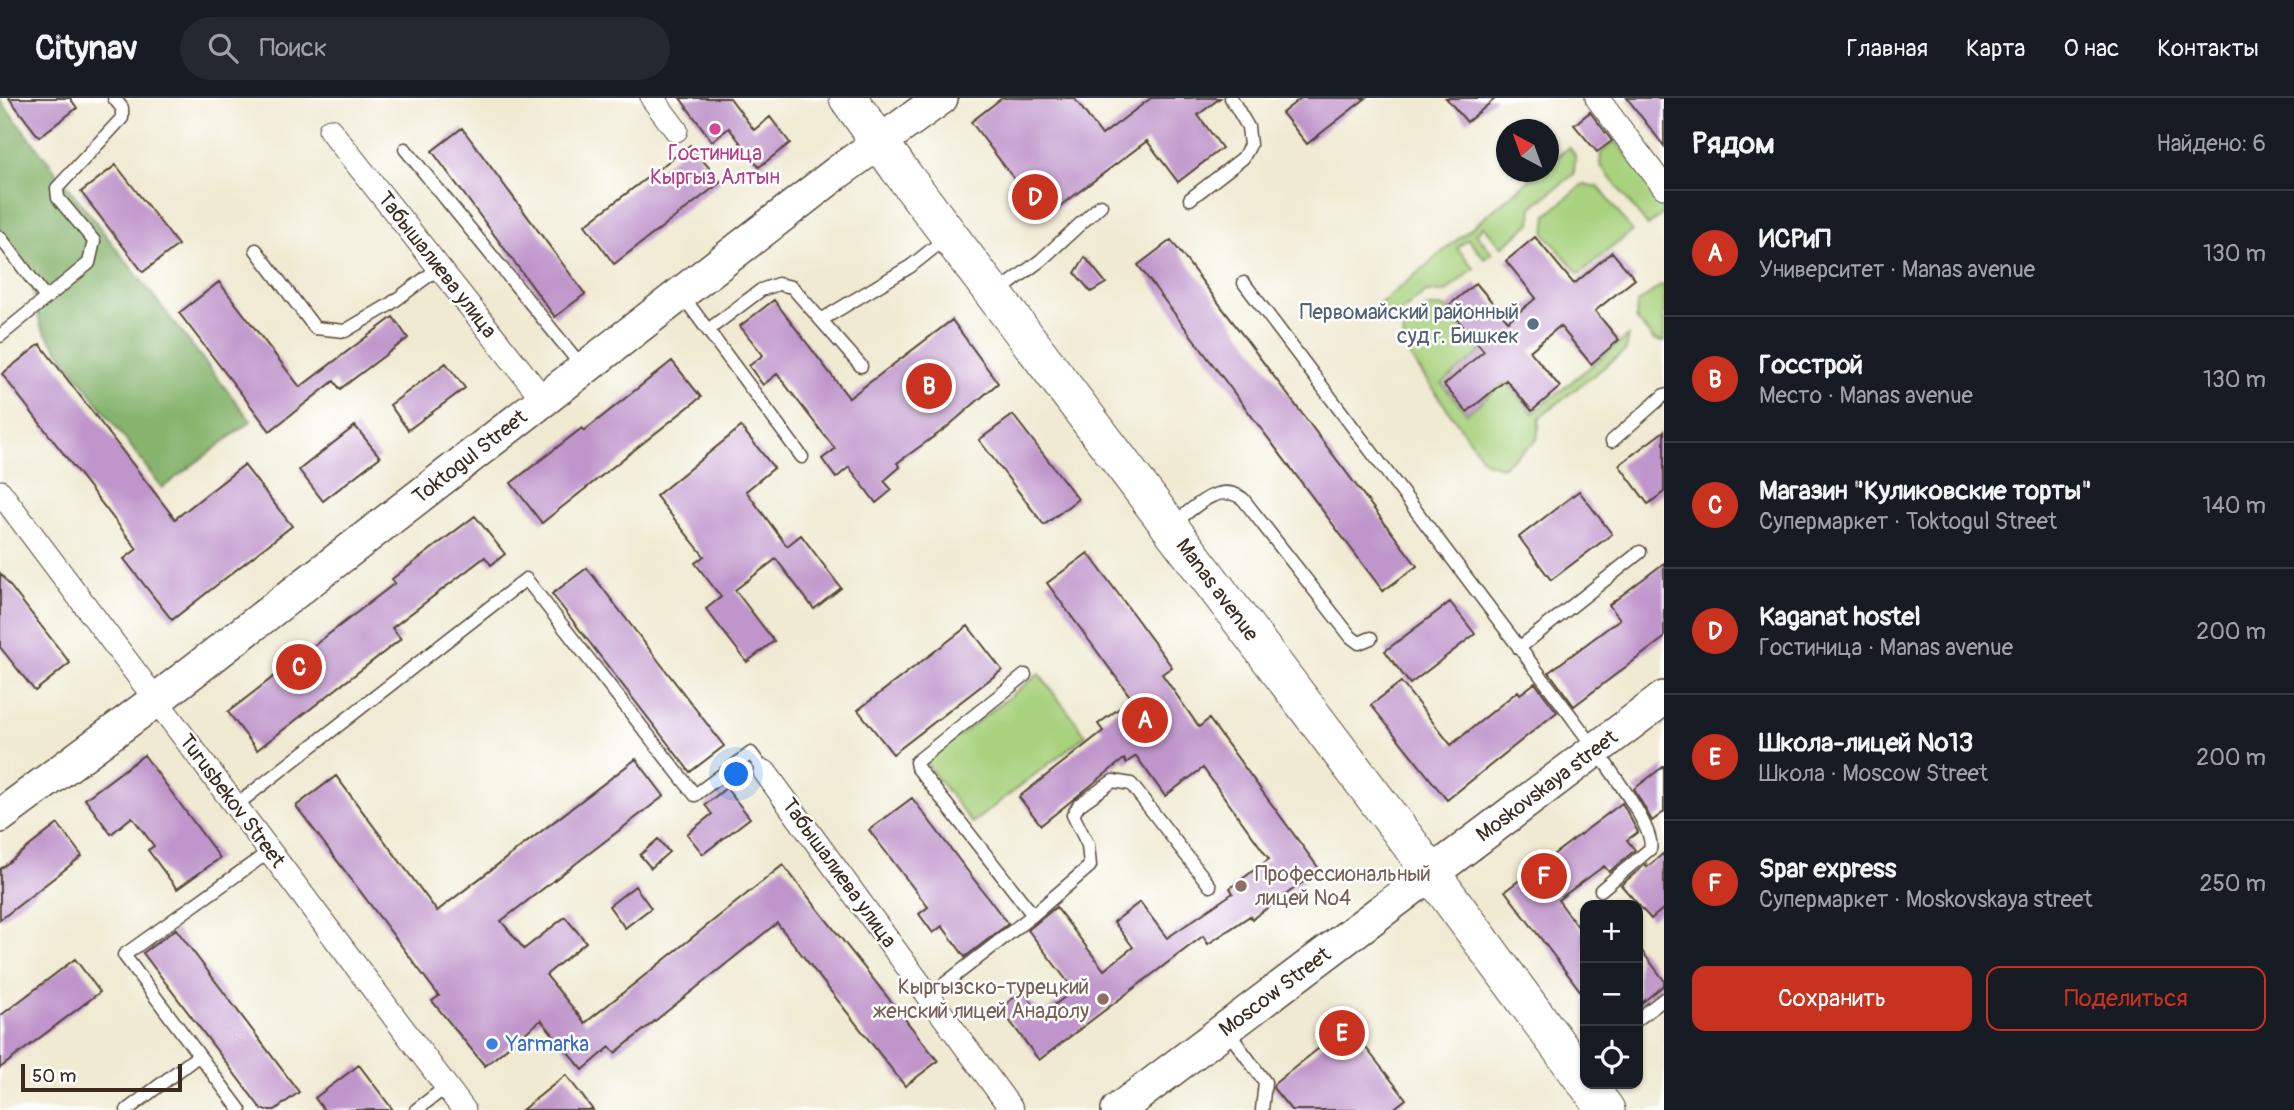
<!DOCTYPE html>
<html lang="ru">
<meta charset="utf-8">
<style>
body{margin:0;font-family:Pangolin,sans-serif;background:#242831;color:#f1f3f6}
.controls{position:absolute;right:21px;bottom:21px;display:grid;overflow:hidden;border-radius:14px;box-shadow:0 2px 5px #0004}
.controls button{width:63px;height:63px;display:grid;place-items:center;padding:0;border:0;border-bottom:2px solid #363941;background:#171b24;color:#f1f3f6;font:35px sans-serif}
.compass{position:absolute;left:1496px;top:21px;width:63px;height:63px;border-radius:50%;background:#171b24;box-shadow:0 2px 5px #0004;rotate:319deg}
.scale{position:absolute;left:21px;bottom:18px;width:161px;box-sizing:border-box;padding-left:7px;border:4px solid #3b2a1e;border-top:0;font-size:19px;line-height:24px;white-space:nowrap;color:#3b2a1e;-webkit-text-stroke:5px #fff;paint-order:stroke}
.you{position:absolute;left:737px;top:677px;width:24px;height:24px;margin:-18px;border:5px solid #fff;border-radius:50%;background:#1a73e8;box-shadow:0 0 0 10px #1a73e833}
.badge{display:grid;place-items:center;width:46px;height:46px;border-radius:50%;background:#c8321e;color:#fff;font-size:23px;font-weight:700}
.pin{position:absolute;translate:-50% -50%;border:4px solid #fff;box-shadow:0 2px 7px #0006}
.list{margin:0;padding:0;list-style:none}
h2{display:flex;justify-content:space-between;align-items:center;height:91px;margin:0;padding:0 28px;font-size:30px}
h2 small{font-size:23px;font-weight:400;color:#9ea1a6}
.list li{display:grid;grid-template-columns:46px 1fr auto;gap:21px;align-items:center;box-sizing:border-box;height:126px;padding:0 28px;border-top:2px solid #363941}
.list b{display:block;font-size:26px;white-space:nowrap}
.list p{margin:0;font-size:23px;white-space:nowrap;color:#9ea1a6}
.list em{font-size:23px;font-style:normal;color:#9ea1a6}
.actions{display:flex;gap:14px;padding:21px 28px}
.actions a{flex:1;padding:16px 0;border:2px solid #c8321e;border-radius:14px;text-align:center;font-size:24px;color:#c8321e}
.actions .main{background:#c8321e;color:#fff}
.icon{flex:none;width:38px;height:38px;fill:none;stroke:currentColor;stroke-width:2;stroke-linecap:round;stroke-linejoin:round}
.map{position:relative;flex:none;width:1664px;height:1012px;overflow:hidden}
header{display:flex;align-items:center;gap:42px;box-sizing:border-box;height:98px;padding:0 35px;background:#171b24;border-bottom:2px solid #363941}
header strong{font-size:33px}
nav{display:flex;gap:38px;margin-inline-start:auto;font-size:24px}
.search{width:490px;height:63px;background:#242831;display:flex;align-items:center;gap:18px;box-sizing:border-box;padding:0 24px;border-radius:38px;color:#9ea1a6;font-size:26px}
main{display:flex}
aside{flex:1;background:#171b24}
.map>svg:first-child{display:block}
.green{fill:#a8d27e;stroke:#727e4e;stroke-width:2}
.forest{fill:#86b46d;stroke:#606f46;stroke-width:2}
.building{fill:#bf95cb}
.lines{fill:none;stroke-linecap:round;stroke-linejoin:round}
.service-casing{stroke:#564739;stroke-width:15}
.minor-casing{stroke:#564739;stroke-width:25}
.secondary-casing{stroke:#564739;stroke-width:36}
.primary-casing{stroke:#564739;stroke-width:39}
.service{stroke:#fff;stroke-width:12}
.minor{stroke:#fff;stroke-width:23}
.secondary{stroke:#fff;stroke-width:33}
.primary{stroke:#fff;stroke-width:37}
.hotel-dot{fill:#d1479c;stroke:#fff;stroke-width:2.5}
.service-dot{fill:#5c6f8a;stroke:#fff;stroke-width:2.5}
.education-dot{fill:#8d6e63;stroke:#fff;stroke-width:2.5}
.shop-dot{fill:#3f7fe0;stroke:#fff;stroke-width:2.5}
.labels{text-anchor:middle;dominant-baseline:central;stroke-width:5;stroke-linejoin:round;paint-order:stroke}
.hotel-label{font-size:21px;fill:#b23c85;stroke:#fff}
.street-label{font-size:21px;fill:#3b2a1e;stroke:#fff}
.service-label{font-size:21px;fill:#4e5e75;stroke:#fff;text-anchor:end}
.education-label{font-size:21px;fill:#785e54;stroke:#fff;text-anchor:start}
.shop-label{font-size:21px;fill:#366cbe;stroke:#fff;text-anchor:start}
</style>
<header>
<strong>Citynav</strong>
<div class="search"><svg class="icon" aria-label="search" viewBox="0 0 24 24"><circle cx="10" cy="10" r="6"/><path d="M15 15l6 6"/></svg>Поиск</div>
<nav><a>Главная</a><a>Карта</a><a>О нас</a><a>Контакты</a></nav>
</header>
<main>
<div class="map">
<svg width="1664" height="1012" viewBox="0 0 1664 1012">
<rect width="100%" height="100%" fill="#fff"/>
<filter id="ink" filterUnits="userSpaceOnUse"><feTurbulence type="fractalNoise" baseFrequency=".0143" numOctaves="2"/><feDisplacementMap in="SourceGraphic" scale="14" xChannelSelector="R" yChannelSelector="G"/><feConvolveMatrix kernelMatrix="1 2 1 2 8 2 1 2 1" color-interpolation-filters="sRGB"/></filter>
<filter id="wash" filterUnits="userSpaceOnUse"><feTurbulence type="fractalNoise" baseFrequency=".00686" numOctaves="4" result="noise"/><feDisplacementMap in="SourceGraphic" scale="28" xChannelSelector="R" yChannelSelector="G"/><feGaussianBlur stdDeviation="1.57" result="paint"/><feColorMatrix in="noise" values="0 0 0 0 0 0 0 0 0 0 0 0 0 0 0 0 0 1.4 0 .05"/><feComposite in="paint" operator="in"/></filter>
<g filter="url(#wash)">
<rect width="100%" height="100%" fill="#f0ead2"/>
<path class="green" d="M1616 43 1664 105V115L1648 128 1600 67 1601 55Z
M1569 49 1575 57 1574 76 1532 109 1531 125 1502 149 1484 128 1476 135 1492 155 1485 161 1468 141 1457 150 1474 170 1446 194H1426L1395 219 1384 218 1376 209 1539 74H1548L1549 65Z
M1583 86 1599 89 1632 133 1579 176 1545 136 1547 117Z
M1661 187 1664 188V244L1654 242 1636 221 1637 206Z
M1428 209H1445L1482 253 1442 286 1467 315 1506 284 1533 315 1628 238 1626 252 1540 319 1537 342 1502 369 1485 364 1403 249 1404 230Z
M1039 576 1086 637 972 725 925 664Z"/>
<path class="forest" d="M0 2 251 323 162 390 41 229 30 179 0 139Z"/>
<g id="blocks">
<path class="building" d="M9 0H70L77 10 39 39Z
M680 0H730L754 32 770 19 790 45 759 69 729 30 712 43Z
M1002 0H1074L1102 37 1151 0H1220L1198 17 1222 50 1178 84 1147 43 1044 120 971 24Z
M1301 0H1366L1307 46 1282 15Z
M1446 0H1496L1467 24Z
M1627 0H1664V48Z
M1590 14 1612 43 1597 54 1574 27Z
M462 30 585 196 555 219 432 53Z
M690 47 721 84 614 166 585 127Z
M116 67 178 147 143 174 81 94Z
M1535 139 1574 186 1612 154 1635 181 1595 213 1619 242 1591 266 1560 228 1530 253 1560 289 1532 313 1506 282 1467 314 1444 287 1484 253 1447 209 1476 185 1508 223 1536 200 1506 163Z
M1171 142 1417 468 1383 493 1138 167Z
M1085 159 1106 185 1091 194 1075 175Z
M219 184 300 289 393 219 408 240 340 291 334 283 270 333 179 215Z
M774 202 849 300 952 222 998 285 946 330 897 365 900 369 884 383 892 392 876 405 849 369 836 380 822 361 835 351 777 276 763 287 749 268 763 257 740 228Z
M40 246 175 421 244 367 292 428 172 522 124 461 137 451 2 276Z
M672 263 701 299 542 425 511 385 582 330 584 333Z
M446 265 465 290 408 332 390 307Z
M1013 317 1078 401 1044 427 979 342Z
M355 328 380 359 323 403 299 372Z
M741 329 774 370 746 393 787 448 801 437 841 490 814 511 776 461 735 492 774 543 747 564 706 511 721 499 695 465 704 458 656 398Z
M1664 333V394L1648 406 1619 367Z
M1579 393 1612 436 1551 482 1519 439Z
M475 418 505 456 491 467 485 459 392 530 401 541 257 652 228 614 395 485 392 481Z
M1088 455 1172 569 1162 576 1199 629 1209 621 1320 772 1252 821 1250 818 1208 846 1203 838 1039 962 1000 910 1023 893 1041 917 1074 892 1028 832 1056 809 1104 872 1133 849 1114 824 1140 804 1167 840 1233 795 1230 790 1269 761 1203 670 1165 698 1136 658 1126 665 1124 661 1041 727 1019 699 1103 633 1098 626 1132 601 1047 485Z
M1664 465V540L1574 608 1549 574 1620 521 1609 507Z
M587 470 724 648 690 674 552 496Z
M0 475 70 565 35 593 0 549Z
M1450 504 1475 536 1410 586 1385 553Z
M968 528 1002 572 893 656 858 612Z
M1401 584 1451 647 1518 593 1520 596 1535 585 1557 614 1447 702 1371 607Z
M144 657 220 760 177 791 148 752 154 748 132 719 111 736 85 701Z
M636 661 664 698 501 823 524 851 565 819 586 844 546 877 585 925 783 767 938 963 905 988 777 825 615 955 610 949 583 972 541 922 485 968 432 903 439 898 296 708 336 678 437 813Z
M1664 668V714L1652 723 1634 691Z
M726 690 750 720 703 756 687 736 712 716 705 707Z
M912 700 1008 826 965 859 942 828 933 835 919 816 928 809 869 732Z
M1622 705 1638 734 1627 742 1635 752 1609 774 1604 768 1558 802 1585 838V899L1505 793Z
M58 726 82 758 0 822V771Z
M658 741 669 754 651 770 640 757Z
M1664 755V810L1651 821 1621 787 1646 766 1647 769Z
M635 788 651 810 625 830 609 808Z
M176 831 299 994 275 1012H262L143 855Z
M1638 848 1664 882V887L1638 908Z
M75 861 100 894 0 970V918Z
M1348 927 1406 1001 1392 1012H1291L1273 990 1274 986Z
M359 967 393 1012H324L315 1000Z
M566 977 593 1012H522Z"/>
</g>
</g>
<g filter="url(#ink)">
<use href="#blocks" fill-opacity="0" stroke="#564739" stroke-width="2"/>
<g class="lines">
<defs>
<path id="service" d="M405 51 584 271
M1190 101 1243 60 1250 47 1248 29 1231 0
M0 139 46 200
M256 152 315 230 345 233 389 207 439 170
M1244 185 1571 618C1586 640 1658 729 1650 751L1601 792
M997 195 1041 162 1101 107
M681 196 802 359
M821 222 911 168 946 140
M708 232 761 192 778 186 792 189 861 268
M0 238 89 165 94 143 58 100 57 90 122 20V10L114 0
M1612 343 1664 297
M1172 427C1192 412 1218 382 1243 401L1351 539 1359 545 1371 540
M1519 550 1640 454
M1025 577 916 664 917 669 1033 817
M235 708 526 481 695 697 751 655 765 674
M929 898 1033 817 1090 768 1088 747 1073 717 1079 707 1113 683 1131 686 1210 788
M1638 921 1664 901
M1226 931 1265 984 1262 1012
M127 1012 198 958
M240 1012 124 857 270 753
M416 1012 446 989"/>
<path id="minor" d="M652 0 676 32
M1597 0 1664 89
M330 32 544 302
M0 394 464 1012
M765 674 1012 1012"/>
<path id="secondary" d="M0 718 156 602 838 74 941 0
M1118 1012 1664 600"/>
<path id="primary" d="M848 0 899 71 1407 742 1585 984
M1587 986 1606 1012"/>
</defs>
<use href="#service" class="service-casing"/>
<use href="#minor" class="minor-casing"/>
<use href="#secondary" class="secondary-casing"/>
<use href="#primary" class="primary-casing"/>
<use href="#service" class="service"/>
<use href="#minor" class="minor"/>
<use href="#secondary" class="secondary"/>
<use href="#primary" class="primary"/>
</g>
</g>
<circle class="hotel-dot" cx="715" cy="31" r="7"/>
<circle class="service-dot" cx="1533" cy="226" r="7"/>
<g class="education-dot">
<circle cx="1241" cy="788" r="7"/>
<circle cx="1103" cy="901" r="7"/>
</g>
<circle class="shop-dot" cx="492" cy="946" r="7"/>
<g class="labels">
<g class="hotel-label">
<text x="715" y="55">Гостиница<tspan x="715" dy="24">Кыргыз Алтын</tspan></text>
</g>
<g class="street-label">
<text transform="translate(437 167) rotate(52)">Табышалиева улица</text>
<text transform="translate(470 359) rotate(-38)">Toktogul Street</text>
<text transform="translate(1217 492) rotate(53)">Manas avenue</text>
<text transform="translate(1547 688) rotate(-37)">Moskovskaya street</text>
<text transform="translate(232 703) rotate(53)">Turusbekov Street</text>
<text transform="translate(839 775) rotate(54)">Табышалиева улица</text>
<text transform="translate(1275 894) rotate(-37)">Moscow Street</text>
</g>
<g class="service-label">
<text x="1519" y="214">Первомайский районный<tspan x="1519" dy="24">суд г. Бишкек</tspan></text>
</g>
<g class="education-label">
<text x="1255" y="776">Профессиональный<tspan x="1255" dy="24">лицей №4</tspan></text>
<text x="1089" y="889" text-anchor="end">Кыргызско-турецкий<tspan x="1089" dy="24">женский лицей Анадолу</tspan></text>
</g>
<g class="shop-label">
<text x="506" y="946">Yarmarka</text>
</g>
</g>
</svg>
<div class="controls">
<button>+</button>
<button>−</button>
<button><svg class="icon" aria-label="locate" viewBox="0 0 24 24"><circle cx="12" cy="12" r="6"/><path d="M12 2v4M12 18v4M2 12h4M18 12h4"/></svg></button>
</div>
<svg class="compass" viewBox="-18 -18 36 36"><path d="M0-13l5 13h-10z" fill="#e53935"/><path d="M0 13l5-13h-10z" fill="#9ea1a6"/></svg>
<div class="scale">50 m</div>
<div class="you"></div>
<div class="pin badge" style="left:1145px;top:622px">A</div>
<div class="pin badge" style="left:929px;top:288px">B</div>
<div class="pin badge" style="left:299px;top:569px">C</div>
<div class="pin badge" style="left:1035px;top:99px">D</div>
<div class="pin badge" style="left:1342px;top:935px">E</div>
<div class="pin badge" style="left:1544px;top:778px">F</div>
</div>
<aside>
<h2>Рядом<small>Найдено: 6</small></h2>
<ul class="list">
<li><span class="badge">A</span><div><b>ИСРиП</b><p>Университет · Manas avenue</p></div><em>130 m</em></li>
<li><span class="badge">B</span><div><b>Госстрой</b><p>Место · Manas avenue</p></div><em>130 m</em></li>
<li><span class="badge">C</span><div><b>Магазин &quot;Куликовские торты&quot;</b><p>Супермаркет · Toktogul Street</p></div><em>140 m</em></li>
<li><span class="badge">D</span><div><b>Kaganat hostel</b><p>Гостиница · Manas avenue</p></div><em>200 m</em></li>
<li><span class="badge">E</span><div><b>Школа-лицей №13</b><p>Школа · Moscow Street</p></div><em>200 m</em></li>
<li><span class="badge">F</span><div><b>Spar express</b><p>Супермаркет · Moskovskaya street</p></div><em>250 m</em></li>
</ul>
<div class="actions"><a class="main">Сохранить</a><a>Поделиться</a></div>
</aside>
</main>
